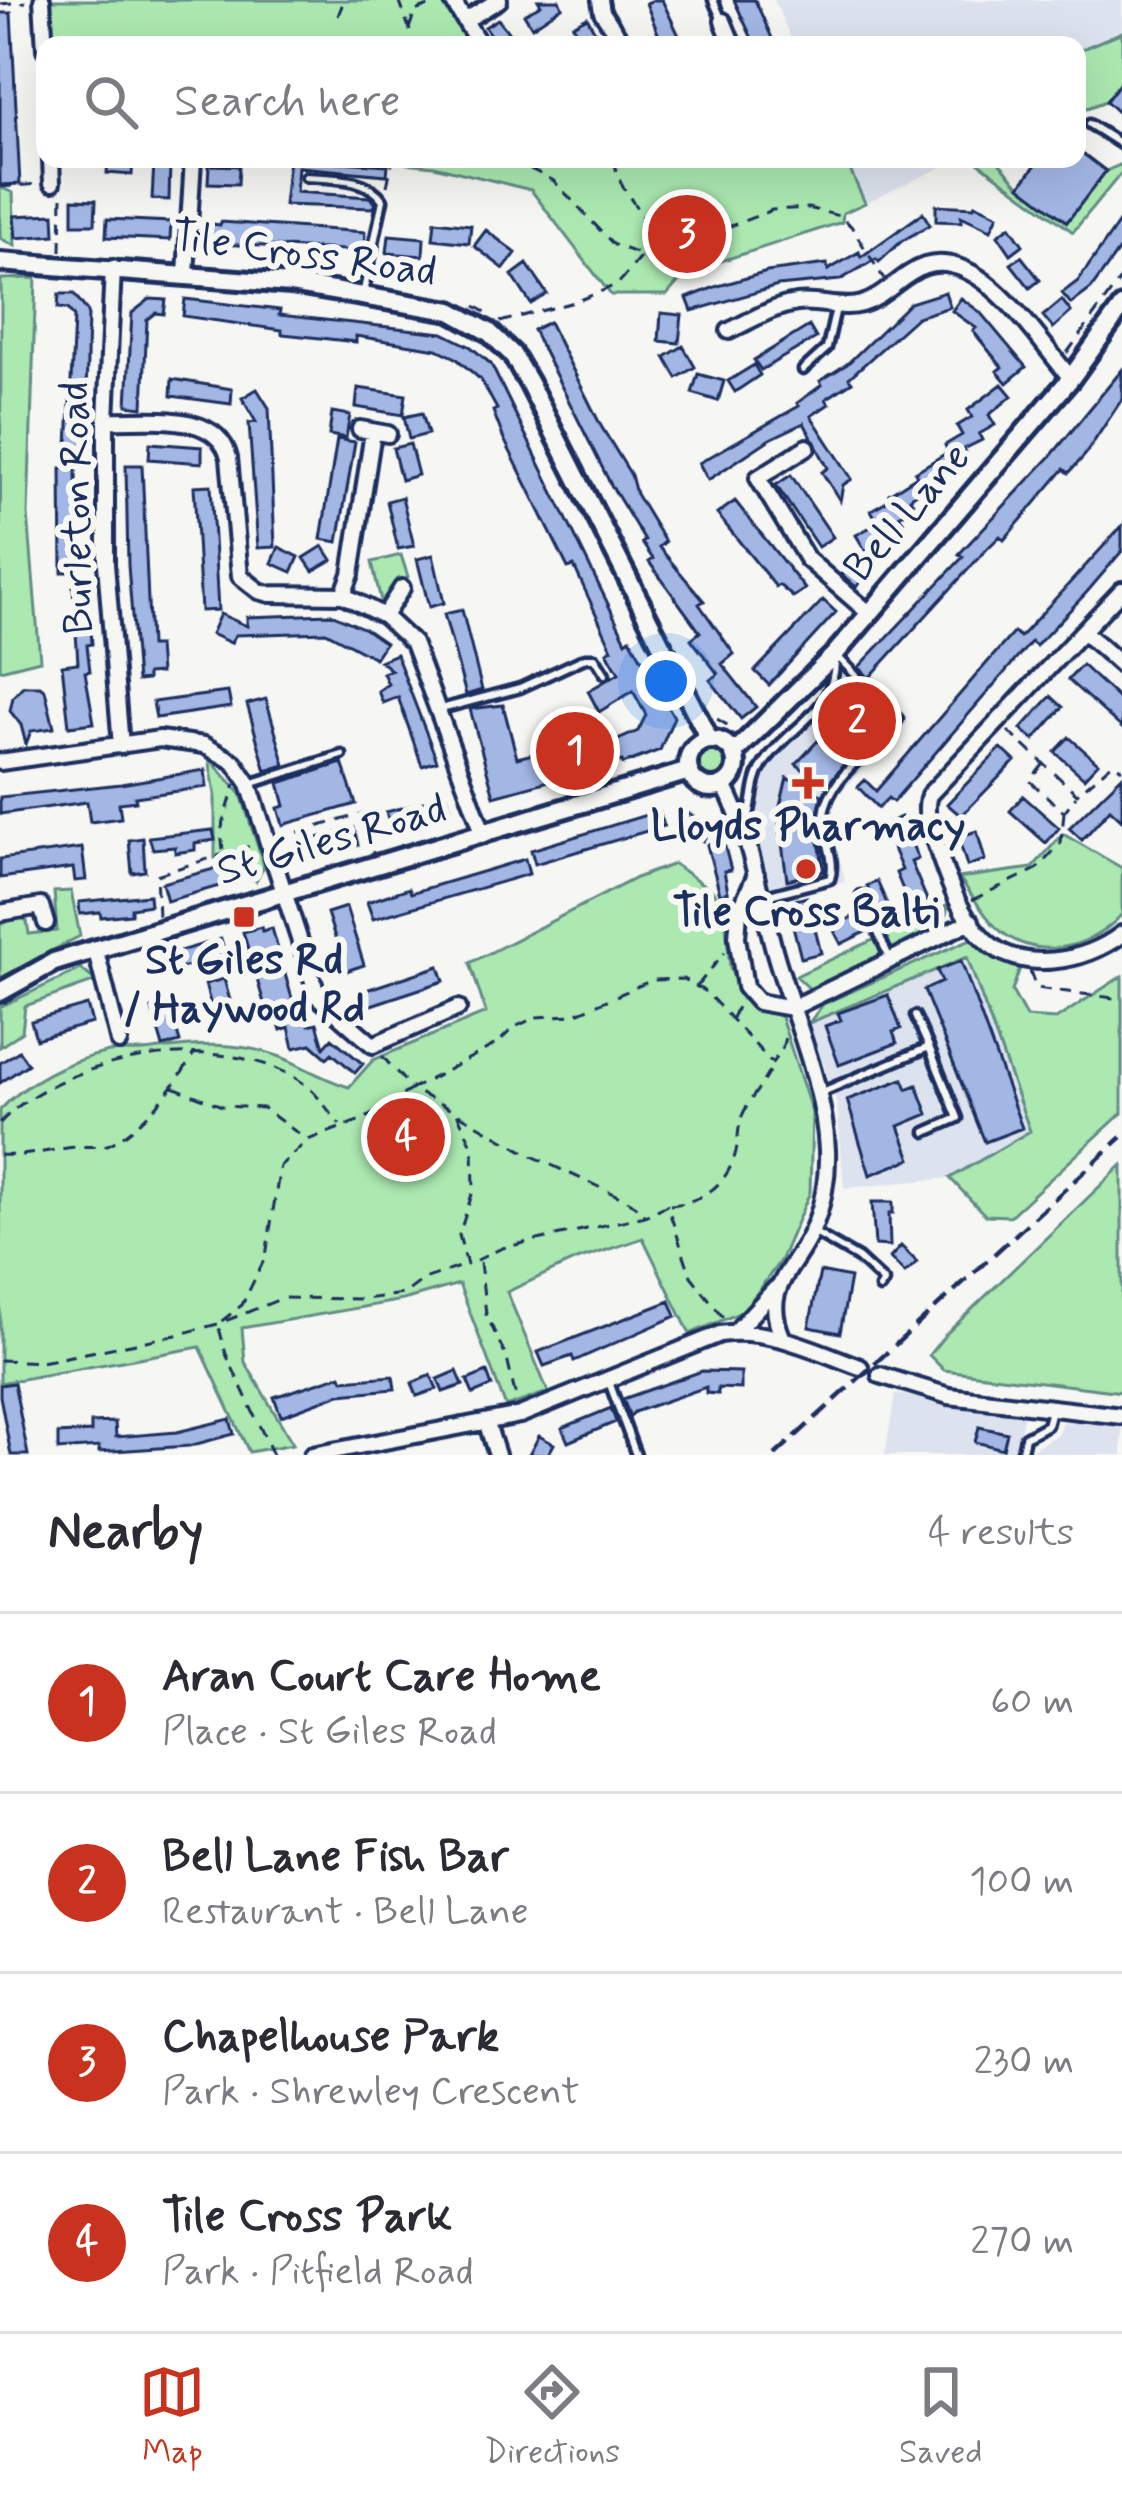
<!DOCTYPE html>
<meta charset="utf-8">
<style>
body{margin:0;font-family:Mynerve,sans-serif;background:#f2f2f3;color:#2b2b33}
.you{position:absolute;left:666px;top:681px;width:42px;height:42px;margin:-30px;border:9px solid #fff;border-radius:50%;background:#1a73e8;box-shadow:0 0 0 18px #1a73e833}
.badge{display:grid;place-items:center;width:78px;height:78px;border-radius:50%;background:#c8321e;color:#fff;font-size:39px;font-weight:700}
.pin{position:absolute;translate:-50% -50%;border:6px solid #fff;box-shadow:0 3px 12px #0006}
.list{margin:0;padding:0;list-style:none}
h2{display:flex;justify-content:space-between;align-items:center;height:156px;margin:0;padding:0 48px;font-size:51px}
h2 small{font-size:39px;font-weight:400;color:#7c7c81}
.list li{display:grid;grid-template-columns:78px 1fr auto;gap:36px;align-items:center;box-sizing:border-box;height:180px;padding:0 48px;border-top:3px solid #e1e1e2}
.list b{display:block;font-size:45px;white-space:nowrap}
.list p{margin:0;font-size:39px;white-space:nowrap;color:#7c7c81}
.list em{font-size:39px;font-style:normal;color:#7c7c81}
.icon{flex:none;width:66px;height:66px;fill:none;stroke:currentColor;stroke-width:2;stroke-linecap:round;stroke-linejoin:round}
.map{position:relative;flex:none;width:1122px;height:1455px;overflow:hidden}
.search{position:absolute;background:#fff;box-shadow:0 12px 48px #0002;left:36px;right:36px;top:36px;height:132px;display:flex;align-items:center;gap:30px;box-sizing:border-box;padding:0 42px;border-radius:24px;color:#7c7c81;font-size:45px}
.sheet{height:876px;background:#fff}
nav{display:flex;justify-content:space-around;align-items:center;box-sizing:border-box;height:168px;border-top:3px solid #e1e1e2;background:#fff;font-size:33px;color:#7c7c81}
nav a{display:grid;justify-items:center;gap:6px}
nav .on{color:#c8321e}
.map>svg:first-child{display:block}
.built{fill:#dde3ee}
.green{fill:#abe9b0;stroke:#638c87;stroke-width:3}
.building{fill:#a3b7e5;stroke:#1b2f5e;stroke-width:3}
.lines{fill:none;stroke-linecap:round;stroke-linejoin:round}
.service-casing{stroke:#1b2f5e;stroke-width:15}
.minor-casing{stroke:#1b2f5e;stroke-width:22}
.tertiary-casing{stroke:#1b2f5e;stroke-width:26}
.path{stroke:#1b2f5e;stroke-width:3;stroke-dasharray:12 9;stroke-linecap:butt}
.service{stroke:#f6f6f2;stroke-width:6}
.minor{stroke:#f6f6f2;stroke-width:14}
.tertiary{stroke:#f6f6f2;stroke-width:16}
.rail{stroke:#1b2f5e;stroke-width:4.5;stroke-dasharray:18 9;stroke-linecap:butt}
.poi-dot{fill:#c8321e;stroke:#f6f6f2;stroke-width:4.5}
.labels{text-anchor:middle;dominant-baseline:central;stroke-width:12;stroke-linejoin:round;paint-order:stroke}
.street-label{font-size:42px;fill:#1b2f5e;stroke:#f6f6f2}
.poi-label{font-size:42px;font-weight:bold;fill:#1b2f5e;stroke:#f6f6f2}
</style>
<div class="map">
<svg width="1122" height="1455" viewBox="0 0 1122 1455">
<rect width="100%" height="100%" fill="#f6f6f2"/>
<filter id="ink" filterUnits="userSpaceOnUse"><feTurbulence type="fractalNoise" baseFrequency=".00833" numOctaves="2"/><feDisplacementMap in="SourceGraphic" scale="24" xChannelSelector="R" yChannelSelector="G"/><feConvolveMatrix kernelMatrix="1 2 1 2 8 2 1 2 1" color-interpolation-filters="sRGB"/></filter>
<g filter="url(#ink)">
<path class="built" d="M774 0H1122V32L1077 51V45H794Z
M845 159H959L865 203Z
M848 663 907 723 837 796 833 806 831 819 845 882 773 900 749 807 755 772 765 755Z
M966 957 1030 1132 950 1178 844 1188 837 1104 809 1023Z
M895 1394 1024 1414 1015 1455H885Z
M1062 1422 1122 1426V1455H1031L1032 1449 1058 1434Z"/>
<path class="green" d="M52 0H440L469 45H52Z
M1122 32V85L1106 101 1077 112V51Z
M365 159H845L865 203 843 213 842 222 687 272 667 295H611L531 190 434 166Z
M974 159H996L1020 186 1067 222 1106 171 1122 164V172L1073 232Z
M0 187 13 193 15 246 0 238Z
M36 278 28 514 40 660 0 670 1 279Z
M401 555 408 577 392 598 381 601 372 562Z
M697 762a15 15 0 1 1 30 0a15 15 0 1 1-30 0Z
M209 758 241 794 264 866 256 881 250 875 244 853 215 858V794Z
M1063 834 1122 868V914C1090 951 1031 963 994 925 981 911 971 893 959 878L1032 868Z
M674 864 714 892 725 914 730 967 741 999 781 1017 812 1113 810 1192 780 1261 744 1311 690 1334 643 1238 574 1261 507 1292 548 1392 506 1407 459 1284 403 1300 242 1328 245 1362 293 1444 249 1452 200 1347 0 1383V1110C27 1081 67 1061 105 1053 120 1049 136 1053 152 1050 195 1044 238 1041 281 1057 304 1067 325 1080 349 1087L373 1060 486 1013 470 963 636 878Z
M71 891 80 936 0 978V925L18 916 27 921 29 934 57 931 54 892Z
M948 905 944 926 814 993 796 976Z
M971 939 1020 968 1012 991 1026 1017 1056 1019 1122 976V1113L1010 1216 985 1215 950 1178 1030 1131 967 957 809 1023 823 1004Z
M81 969 96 981 25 1006 22 1032 0 1047V1007Z
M1122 1165V1392L944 1370 929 1355 945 1335Z"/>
<path class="building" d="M538 0H559L562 7 532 27 524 14 541 5Z
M654 0H662L682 42 680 45H653L661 41 646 3Z
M734 0H755L775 45H755Z
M0 13H11L20 184 0 185Z
M587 17 602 45H584L573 25Z
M498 19 508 32 516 45H496L485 27Z
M1122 80V116L1106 101Z
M1077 149 1106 171 1067 222 1020 186 1040 159H1077Z
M108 159H133L132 175 107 173Z
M289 159 388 165 387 175 298 167 296 192 369 197 375 202 374 208 284 205Z
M154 162 170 163 169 200 152 199Z
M209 165 239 166 238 184 208 183Z
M73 199 96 200 95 224H73Z
M975 204 998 215 991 230 961 216V222L936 221V205L974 207Z
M923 213 930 225 902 241 879 262 876 259 840 280 778 286 692 311 687 298 715 287 767 272 827 264 828 270 859 252 861 257Z
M54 214 55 235 16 238 14 216Z
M1122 218V246L1091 289 1071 304 1062 293 1078 281Z
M107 219 171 222 170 240 106 237Z
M435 221 471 225 469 243 433 239Z
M221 222 365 232 364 251 199 243 205 223 220 225Z
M1010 226 1023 245 1011 254 998 235Z
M486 230 516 253 504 269 474 246Z
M389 235 424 238 423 256 387 253Z
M1021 256 1040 280 1030 288 1011 264Z
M527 264 547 294 531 304 512 275Z
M945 292 950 307 917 317 849 378 852 382 826 399 829 404 811 416 852 479 843 485 840 501 822 472 828 468 804 423 770 439 708 480 699 463 799 406 797 403 822 385 820 381 847 364 910 303Z
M59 294H74L88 312 85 448 68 447 74 317 68 309 58 308Z
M961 298 980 312 1026 367 1007 383 997 371 1002 367 973 331 976 328 952 311Z
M150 299 166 300 164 314 156 313 147 320 143 407 127 405 132 313Z
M185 299 280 310 279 315 443 333 471 347 491 364 626 641 630 638 674 717 660 750 623 764 622 761 494 796 470 709 503 705 517 758 537 753 536 748 548 745 549 749 588 734 589 739 608 733 611 743 638 731 646 715 633 691 599 712 588 691 619 673 607 652 612 649 574 566 568 568 503 437 493 411 497 409 481 380 456 358 437 349 356 336V342L302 336 282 334V330L183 316Z
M1062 300 1071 312 1053 328 1043 316Z
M661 313 682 315 679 343 659 341Z
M549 322 601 426 631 475 636 494 665 542 659 547 704 601 699 604 734 654 722 664 756 707 741 719 710 680 718 674 691 639 700 632 649 562 653 559 642 543 645 541 611 485 533 330Z
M809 326 816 338 761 370 754 360Z
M683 346 695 367 677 378 665 357Z
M754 365 760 375 735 392 728 381Z
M1122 370V399L1085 455 1069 473 1064 469 1004 540 1000 536 986 550 869 678 859 667 963 557 959 554 1051 456Z
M698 374 724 381 718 401 692 393Z
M172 379 232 389 231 404 171 396Z
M1002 384 1012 396 989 415 995 425 979 434 982 440 964 449 967 454 950 463 952 466 910 498 915 507 899 516 903 521 883 532 889 543 868 555 856 535 878 523 871 510 892 498 889 494 917 476 915 472 948 452 945 445 962 435 957 426 972 417 968 410Z
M358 388 406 395 403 415 356 407Z
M257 389 269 408 275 547 258 548 249 423 256 422 242 398Z
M332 412 350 415 346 438 329 435Z
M422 413 428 434 409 439 404 417Z
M337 439 355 442 338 542 321 539Z
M150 443 202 447V463L149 459Z
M410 444 418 475 401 480 393 448Z
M126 465H142L150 646H158L160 673 147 674V680L137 681 128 565Z
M61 468H76L77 572H62Z
M791 475 833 537 818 547 776 485Z
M211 485 218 610 201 611 194 486Z
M402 497 414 546 398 549 387 501Z
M735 501 805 589 793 597 779 585 776 587 717 514Z
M1122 526V551L1087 592 1036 646 1031 642 893 802 888 798 878 808 858 787 865 780 876 791 999 649 1014 632 1020 637Z
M323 546 332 560 313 571 304 558Z
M279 547 299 557 292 572 272 563Z
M433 555 444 603 429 607 417 559Z
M857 556 872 570 856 587 841 574Z
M88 586 92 644 87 645 90 671 85 672 94 723 69 726 62 665 78 663 73 587Z
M823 600 836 612 769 685 755 671Z
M462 610 482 690 466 695 444 614Z
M220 614 247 626V617L331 614 365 629 385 643 375 658 326 632 235 635 231 643 211 634Z
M396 654 437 761 422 766 398 697 383 703 378 691 388 684 383 673 391 670 380 661Z
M1082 665 1122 702V728L1068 680Z
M849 679 888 719 882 726 869 715 838 751 847 760 826 787 796 764 854 702 840 689Z
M23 686H40L45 690 54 728 31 731 26 744 21 725 10 711 13 697Z
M228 692 231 707 156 718 153 702Z
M1051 696 1063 707 1034 740 1021 729Z
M266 699 285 765 266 771 247 704Z
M1069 737 1098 763 1084 778 1055 752Z
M1001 748 1015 761 961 816 947 804Z
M342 763 356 804 283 825 278 808 285 806 279 783Z
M205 770 207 787 135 797 136 801 119 803 121 818 90 822 87 802 0 814V797L121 784Z
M1122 776V820L1110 809 1082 840 1069 828Z
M787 778 822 795 816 824 824 871 787 880 778 814Z
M447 796 451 810 391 828 386 812Z
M1023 796 1059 828 1046 843 1010 811Z
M659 811 664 826 535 864 531 850Z
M686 812 711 826 703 841 678 828Z
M901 817 918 859 911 862 930 907 913 914 896 873 902 870 883 825Z
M354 828 358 845 304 861 299 843Z
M213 830 215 840 195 843V850L175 853V847L153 849 149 837Z
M977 831 985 860 967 866 958 837Z
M722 836 731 870 724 871 728 892 720 894 707 845Z
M143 838 145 871 132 873 129 840Z
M82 848 86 880 75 881 73 868 0 878V859Z
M525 859 529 874 373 919 367 902 409 888 411 893Z
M232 864 237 881 167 901 162 883Z
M877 881 895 922 885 926 867 886Z
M149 895 150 905 131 908V914L101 917 100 912 80 914 79 902Z
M807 897 821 953 801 958 787 902Z
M346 907 364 965 346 971 327 913Z
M861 913 869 930 841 944 832 927Z
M261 927 262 931 272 928 295 1009 304 1006 309 1025 317 1023 324 1047 332 1038 363 1064 355 1073 332 1053 327 1058 311 1044 294 1048 289 1027 281 1030 277 1018 269 1020 243 932Z
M221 939 226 955 164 973 159 957Z
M961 961 1022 1128 985 1142 924 990 942 982 937 970Z
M439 966 444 981 365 1007 360 992Z
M224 979 233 1011 214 1017 205 984Z
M888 995 901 1029 893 1032 897 1043 839 1065 825 1026 841 1020 838 1013Z
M169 1004 180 1042 163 1047 152 1009Z
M87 1005 92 1023 36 1039 31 1021Z
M19 1051 28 1064 0 1083V1063Z
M903 1079 907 1089 917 1085 928 1114 899 1126 911 1159 870 1175 847 1100Z
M872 1202H893V1213H889L890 1246 875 1245Z
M901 1246 917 1262 905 1273 890 1258Z
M820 1272 850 1278 840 1333 809 1327Z
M670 1301 676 1316 574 1361 572 1356 544 1366 538 1352Z
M457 1371 463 1385 443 1392 438 1379Z
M702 1371 741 1372V1389L718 1388V1394L706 1393V1387L634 1412 630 1417 623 1399Z
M487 1372 492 1386 473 1394 467 1380Z
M341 1375 343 1380 393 1376 395 1389 340 1394 281 1416 274 1397Z
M431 1375 437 1389 417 1396 412 1383Z
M14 1383 28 1455H11L0 1396V1385Z
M611 1408 616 1422 568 1442 562 1428Z
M230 1419 234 1434 189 1446 99 1452V1447L58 1450V1434L91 1432V1423L115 1422 116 1437 177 1432Z
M979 1427 1007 1433 1003 1449 975 1442Z
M539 1436 554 1444 548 1455H529Z"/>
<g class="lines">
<defs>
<path id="service" d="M713 0 721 18
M1089 124 1122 145
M306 177C333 179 366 176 383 200L363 295
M803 370 827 348 836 308
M441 709 520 688 585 658H595L605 674
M253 783 342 755
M744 829C755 809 750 784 763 765 790 724 836 713 835 658
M861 895 889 957
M762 897 830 879C837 859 822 837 824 815 827 777 877 747 898 719L838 657
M915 1016 929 1047
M820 1093 929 1047 958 1118 926 1132
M815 1233 858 1258 884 1282 880 1288
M609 1382 636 1455
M1021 1455 1025 1437 1047 1425 1051 1410"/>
<path id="minor" d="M42 0 45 49
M452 0 478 42
M600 0 602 12 624 45
M466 20 499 0
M723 21 733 45
M51 159 52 183
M113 268 106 420V564L121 746
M186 274 193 159
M729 331C750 321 773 306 797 303 818 300 842 310 862 304 886 297 901 274 925 266 982 248 1038 341 1071 378
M106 420C146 422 217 409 229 458L240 576 259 591 270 594 343 595
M360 429 388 434
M373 432 351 574 343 595 384 616 413 643 484 835
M807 447 758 478 807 559 869 613
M384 616 402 588
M1083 631 1122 590
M1122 666 1083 631 929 795C922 815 934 837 940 857 950 886 961 916 984 939 1020 975 1086 962 1122 934
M0 762 160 739 204 745 234 762 249 784 318 997 373 1045 458 1008
M724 785C752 838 759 896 775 953 793 1016 824 1083 827 1150 828 1176 823 1206 812 1231 793 1273 760 1288 783 1339
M756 874 739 912 737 937 745 987 758 1002 792 1008
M0 913 41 906 46 923
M96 951 119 1042
M792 1008 971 921
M735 1332 775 1289
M880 1375 949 1396 1122 1416
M487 1424 497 1455
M312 1455 520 1415 720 1334C769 1327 816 1351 860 1367"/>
<path id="tertiary" d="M0 262 291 284 451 311 489 332 512 354 529 383 709 739
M688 764a24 24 0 1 1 48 0a24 24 0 1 1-48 0Z
M734 753 835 654 1071 378 1122 307
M0 992 54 962 689 771"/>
</defs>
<use href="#service" class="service-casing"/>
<use href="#minor" class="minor-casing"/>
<use href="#tertiary" class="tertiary-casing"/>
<path class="path" d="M399 0 415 45
M0 4 26 2
M338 16 344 0
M409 29 415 11 440 2
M511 159 554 181 614 245 636 253 705 236 772 210 808 208 839 216 851 226 884 279
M614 159C620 200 650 209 651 248
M387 186 393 159
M0 187 40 184
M61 251 62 195
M475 306 493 316
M500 322 578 301 618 284 643 254
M1067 353 1122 277
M717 719 734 729
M1008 731 1077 794 1113 763 1122 769
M1043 765 1030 781 1064 812 1076 796
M278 838 362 814 373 853
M223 850 221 831 235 784
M972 900 1037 869 1061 843 1064 812
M158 916 156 875 257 844
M1030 971 1036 988 1122 999
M697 986 725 952
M732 1018 740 1000
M382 1056 412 1089 498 1043 513 1028 536 1017 573 1015 652 980 683 979 706 992 772 1063 782 1049 786 1033
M173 1087 222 1106 263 1108 306 1139
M459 1114 532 1156 631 1202 644 1215
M0 1123C63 1055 225 1028 303 1083 317 1093 329 1112 340 1125
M0 1155C27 1157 48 1150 75 1147 87 1145 101 1149 112 1143 144 1125 177 1085 194 1053
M670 1205C700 1203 726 1186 735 1155 739 1143 737 1128 742 1116 749 1099 764 1084 772 1065
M480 1262 486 1314 507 1359 517 1402
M0 1360 41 1362 176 1335 218 1324 283 1298 364 1299 404 1294 424 1279 465 1265
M273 1455 226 1354 218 1324 242 1305 266 1256 280 1166 308 1140 366 1118 412 1089 457 1113 473 1147 474 1188 459 1235 467 1265 502 1248 645 1216 667 1205 691 1276 726 1321"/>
<use href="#service" class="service"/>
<use href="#minor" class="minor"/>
<use href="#tertiary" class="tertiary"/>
<path class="rail" d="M775 1455 1122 1137"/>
</g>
</g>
<g class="poi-dot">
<path d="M802 765h12v12h12v12h-12v12h-12v-12h-12v-12h12z"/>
<circle cx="806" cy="869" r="12"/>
<rect x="232" y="905" width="24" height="24" rx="6"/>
</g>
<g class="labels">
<g class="street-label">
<text transform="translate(304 255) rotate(8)">Tile Cross Road</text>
<text transform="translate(78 508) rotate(-91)">Burleton Road</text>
<text transform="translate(908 513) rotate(-49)">Bell Lane</text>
<text transform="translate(332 841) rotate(-16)">St Giles Road</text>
</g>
<g class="poi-label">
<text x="808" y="827">Lloyds Pharmacy</text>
<text x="806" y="913">Tile Cross Balti</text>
<text x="244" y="961">St Giles Rd<tspan x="244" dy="48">/ Haywood Rd</tspan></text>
</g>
</g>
</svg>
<div class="you"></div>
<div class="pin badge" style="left:575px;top:751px">1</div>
<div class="pin badge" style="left:857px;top:721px">2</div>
<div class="pin badge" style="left:687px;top:234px">3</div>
<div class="pin badge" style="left:406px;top:1137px">4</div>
<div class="search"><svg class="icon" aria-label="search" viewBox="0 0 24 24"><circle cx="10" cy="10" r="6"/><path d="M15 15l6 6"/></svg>Search here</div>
</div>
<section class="sheet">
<h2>Nearby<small>4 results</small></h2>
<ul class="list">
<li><span class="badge">1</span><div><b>Aran Court Care Home</b><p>Place · St Giles Road</p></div><em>60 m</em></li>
<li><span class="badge">2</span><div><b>Bell Lane Fish Bar</b><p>Restaurant · Bell Lane</p></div><em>100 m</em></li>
<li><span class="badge">3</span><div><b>Chapelhouse Park</b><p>Park · Shrewley Crescent</p></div><em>230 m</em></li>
<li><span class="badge">4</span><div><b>Tile Cross Park</b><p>Park · Pitfield Road</p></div><em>270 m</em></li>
</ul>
</section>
<nav>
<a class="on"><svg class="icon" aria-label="map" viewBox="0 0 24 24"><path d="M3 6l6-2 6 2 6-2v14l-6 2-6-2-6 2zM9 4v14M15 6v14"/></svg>Map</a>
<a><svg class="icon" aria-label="directions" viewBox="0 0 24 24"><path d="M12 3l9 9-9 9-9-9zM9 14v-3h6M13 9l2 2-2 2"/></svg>Directions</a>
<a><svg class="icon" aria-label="saved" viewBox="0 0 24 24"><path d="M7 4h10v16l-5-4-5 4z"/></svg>Saved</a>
</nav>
